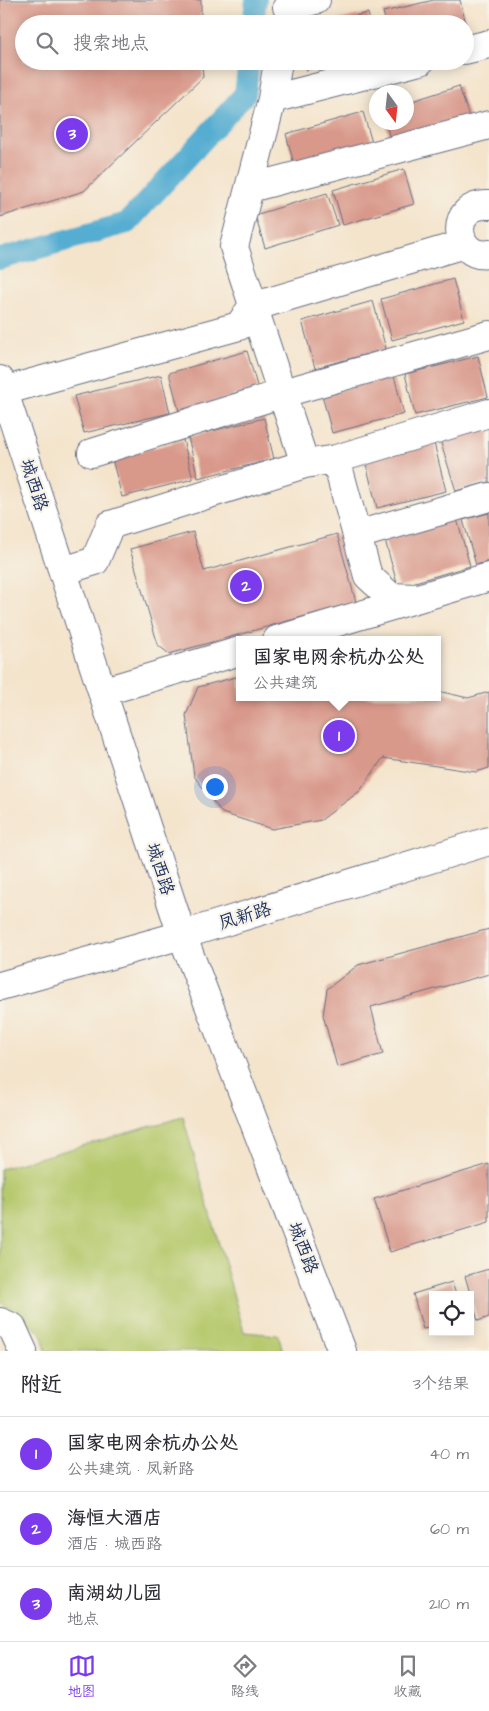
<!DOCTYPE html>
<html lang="zh">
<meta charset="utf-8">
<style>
body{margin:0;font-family:"Architects Daughter","LXGW WenKai TC",sans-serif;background:#f2f2f3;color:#2b2b33}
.controls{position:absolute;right:15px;bottom:15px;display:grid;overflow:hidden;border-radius:0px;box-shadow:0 2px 12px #0003}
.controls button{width:45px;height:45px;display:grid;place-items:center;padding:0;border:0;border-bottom:1px solid #e1e1e2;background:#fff;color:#2b2b33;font:25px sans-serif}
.compass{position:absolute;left:369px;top:85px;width:45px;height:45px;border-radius:50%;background:#fff;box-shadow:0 2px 12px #0003;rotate:165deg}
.you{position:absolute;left:214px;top:786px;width:18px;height:18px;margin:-12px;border:4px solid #fff;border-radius:50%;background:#1a73e8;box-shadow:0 0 0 8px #1a73e833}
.badge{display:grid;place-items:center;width:32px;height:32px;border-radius:50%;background:#7c3aed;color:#fff;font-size:16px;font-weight:700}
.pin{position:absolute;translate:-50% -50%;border:2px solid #fff;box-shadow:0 1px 5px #0006}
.popup{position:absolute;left:236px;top:636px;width:205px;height:65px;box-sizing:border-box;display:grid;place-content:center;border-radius:0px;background:#fff;filter:drop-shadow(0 1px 4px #0005);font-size:16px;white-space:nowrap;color:#7c7c81}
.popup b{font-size:19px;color:#2b2b33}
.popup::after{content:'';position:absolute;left:50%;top:100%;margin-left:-10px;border:10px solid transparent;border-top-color:#fff}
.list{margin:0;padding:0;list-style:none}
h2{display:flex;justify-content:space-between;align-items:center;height:65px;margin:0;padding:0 20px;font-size:21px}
h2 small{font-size:16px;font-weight:400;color:#7c7c81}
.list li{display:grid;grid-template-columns:32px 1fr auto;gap:15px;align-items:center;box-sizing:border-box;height:75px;padding:0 20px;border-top:1px solid #e1e1e2}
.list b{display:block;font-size:19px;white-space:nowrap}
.list p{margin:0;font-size:16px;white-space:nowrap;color:#7c7c81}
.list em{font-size:16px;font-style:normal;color:#7c7c81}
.icon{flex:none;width:28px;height:28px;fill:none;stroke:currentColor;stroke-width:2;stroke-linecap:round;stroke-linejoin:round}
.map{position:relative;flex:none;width:489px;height:1351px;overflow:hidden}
.search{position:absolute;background:#fff;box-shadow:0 2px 12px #0003;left:15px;right:15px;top:15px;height:55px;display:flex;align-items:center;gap:12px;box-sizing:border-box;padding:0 18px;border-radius:28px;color:#7c7c81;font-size:19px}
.sheet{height:290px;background:#fff}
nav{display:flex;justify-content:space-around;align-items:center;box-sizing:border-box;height:70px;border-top:1px solid #e1e1e2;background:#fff;font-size:14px;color:#7c7c81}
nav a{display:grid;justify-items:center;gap:2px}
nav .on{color:#7c3aed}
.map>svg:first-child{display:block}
.green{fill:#b6c96d;stroke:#687c66}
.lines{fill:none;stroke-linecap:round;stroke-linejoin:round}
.canal{stroke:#54add1;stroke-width:22}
.building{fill:#d8988a}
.minor-casing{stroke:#676e84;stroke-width:30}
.major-casing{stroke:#676e84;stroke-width:30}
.minor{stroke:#fff;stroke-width:28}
.major{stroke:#fff;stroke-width:28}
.labels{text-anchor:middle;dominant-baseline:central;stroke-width:4.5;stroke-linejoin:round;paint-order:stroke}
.street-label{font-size:18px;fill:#1b2f5e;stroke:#f7f3e8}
</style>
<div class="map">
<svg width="489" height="1351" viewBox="0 0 489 1351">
<rect width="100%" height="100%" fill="#f7f3e8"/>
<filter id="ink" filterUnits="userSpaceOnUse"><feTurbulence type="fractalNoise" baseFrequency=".02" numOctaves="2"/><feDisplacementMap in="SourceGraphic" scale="10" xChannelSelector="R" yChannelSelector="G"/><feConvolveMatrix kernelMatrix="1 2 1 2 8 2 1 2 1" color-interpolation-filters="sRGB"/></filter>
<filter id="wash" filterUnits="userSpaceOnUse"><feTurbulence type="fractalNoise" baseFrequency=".0096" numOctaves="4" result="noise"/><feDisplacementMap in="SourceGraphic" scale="20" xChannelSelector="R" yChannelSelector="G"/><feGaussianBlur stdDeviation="1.12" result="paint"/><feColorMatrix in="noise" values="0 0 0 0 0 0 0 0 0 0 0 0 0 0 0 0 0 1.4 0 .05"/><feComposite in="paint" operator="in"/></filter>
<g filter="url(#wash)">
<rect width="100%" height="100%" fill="#f4e4cc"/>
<path class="green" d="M183 1117 244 1332 278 1335 283 1351H46L41 1333 0 1302V1169Z"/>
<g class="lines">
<path class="canal" d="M253 24 256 0
M0 259 127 223 245 94 249 61"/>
</g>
<g id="blocks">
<path class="building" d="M0 0H201V24H24V61H202L203 77 84 191 0 217Z
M434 0H460L466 24H386L383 12Z
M368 13 371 24H325V23Z
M304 61H339V62L306 70Z
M459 86 470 120 392 145 385 122H406V103Z
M363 112 373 146 295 168 286 134Z
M404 169 414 204 343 225 333 190Z
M327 193 338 225 265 248 255 215Z
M453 279 464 320 392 340 381 299Z
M373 301 386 349 315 368 302 321Z
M247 351 258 389 179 411 169 373Z
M478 356 488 397 415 415 405 374Z
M161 375 170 413 84 433 74 396Z
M394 376 404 414 332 433 322 395Z
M264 418 274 459 198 478 188 437Z
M489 425V482L456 491 440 440Z
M433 439 446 491 377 508 364 456Z
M183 440 193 479 122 497 112 459Z
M489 513V561L476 565 463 520Z
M457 519 470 566 398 587 385 540Z
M193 532 204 571 337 534 356 602 169 654 158 645 130 549Z
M240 676V697H438V691L468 698 489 692V768L476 772 383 758 360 791 321 820 272 829 222 813 194 776 186 715 198 687Z
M489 929V974L371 1007 383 1054 337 1067 323 1015 327 989 358 965Z
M489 1164V1222L390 1252 374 1199Z
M489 1269V1317L478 1321 465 1276Z
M452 1282 456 1295H433V1327L423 1329 413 1294Z"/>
</g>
</g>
<g filter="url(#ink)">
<use href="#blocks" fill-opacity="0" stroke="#676e84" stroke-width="1"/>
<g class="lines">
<defs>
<path id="minor" d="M287 7 316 0
M465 50 489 44
M278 61 272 99 234 247 305 464
M272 99 420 61
M250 188 489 125
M489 205C448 202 453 260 489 254
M0 380 182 935 342 1351
M3 391 239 326 252 307 464 244
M92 453 287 392 489 335
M336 459 368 576 391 597 416 598
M357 535 489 497
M63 571 95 561 110 525 305 464 336 459 489 413
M277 640 489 577
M102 692 240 651
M0 1322 12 1327 23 1351"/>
<path id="major" d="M0 986 182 935 489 841"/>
</defs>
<use href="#minor" class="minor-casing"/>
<use href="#major" class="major-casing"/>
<use href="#minor" class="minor"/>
<use href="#major" class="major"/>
</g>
</g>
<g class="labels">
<g class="street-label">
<text transform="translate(34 485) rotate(72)">城西路</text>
<text transform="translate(160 869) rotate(72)">城西路</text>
<text transform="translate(245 916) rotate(-17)">凤新路</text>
<text transform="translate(303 1248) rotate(69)">城西路</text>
</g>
</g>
</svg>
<div class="controls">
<button><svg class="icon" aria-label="locate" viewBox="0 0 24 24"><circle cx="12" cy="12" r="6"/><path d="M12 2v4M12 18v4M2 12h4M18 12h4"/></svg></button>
</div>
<svg class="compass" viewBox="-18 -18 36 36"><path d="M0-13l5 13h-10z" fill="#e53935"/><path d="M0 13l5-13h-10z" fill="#7c7c81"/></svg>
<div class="you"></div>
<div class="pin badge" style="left:339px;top:736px">1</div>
<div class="popup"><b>国家电网余杭办公处</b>公共建筑</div>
<div class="pin badge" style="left:246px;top:586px">2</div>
<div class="pin badge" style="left:72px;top:134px">3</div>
<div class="search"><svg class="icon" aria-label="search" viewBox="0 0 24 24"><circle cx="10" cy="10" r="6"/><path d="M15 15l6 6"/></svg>搜索地点</div>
</div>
<section class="sheet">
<h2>附近<small>3个结果</small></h2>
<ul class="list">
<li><span class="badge">1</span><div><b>国家电网余杭办公处</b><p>公共建筑 · 凤新路</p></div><em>40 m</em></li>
<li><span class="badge">2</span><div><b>海恒大酒店</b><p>酒店 · 城西路</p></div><em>60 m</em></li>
<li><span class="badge">3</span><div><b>南湖幼儿园</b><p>地点</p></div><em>210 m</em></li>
</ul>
</section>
<nav>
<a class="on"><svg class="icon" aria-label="map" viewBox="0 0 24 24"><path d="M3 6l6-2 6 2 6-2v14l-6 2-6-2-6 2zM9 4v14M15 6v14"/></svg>地图</a>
<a><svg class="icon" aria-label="directions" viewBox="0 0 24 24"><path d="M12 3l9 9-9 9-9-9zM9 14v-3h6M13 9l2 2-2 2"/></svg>路线</a>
<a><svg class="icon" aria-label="saved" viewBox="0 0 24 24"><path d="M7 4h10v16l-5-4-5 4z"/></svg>收藏</a>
</nav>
